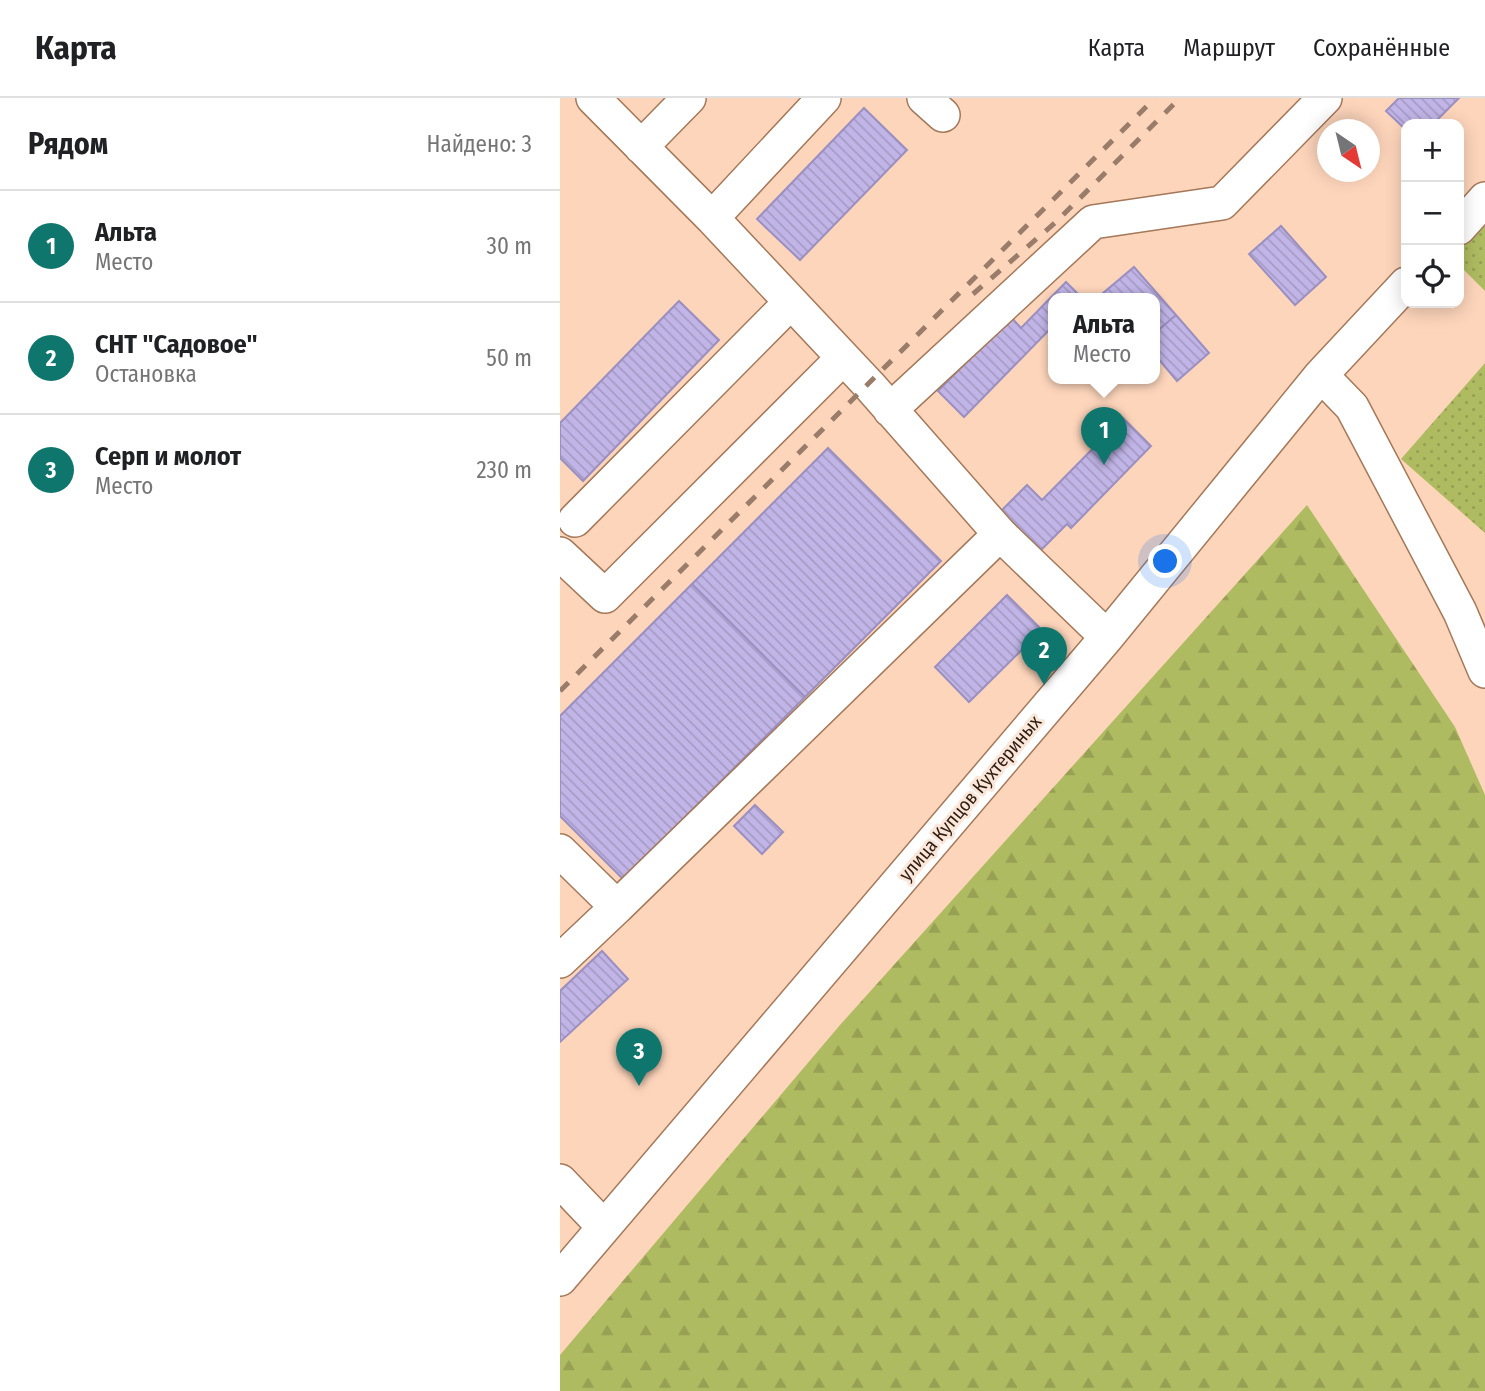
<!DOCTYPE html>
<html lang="ru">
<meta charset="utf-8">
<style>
body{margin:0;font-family:"Fira Sans Condensed",sans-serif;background:#f2f2f2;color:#202124}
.controls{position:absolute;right:21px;top:21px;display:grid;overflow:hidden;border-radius:14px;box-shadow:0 4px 18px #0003}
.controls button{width:63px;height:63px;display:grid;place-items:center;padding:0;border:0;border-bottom:2px solid #e0e0e0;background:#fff;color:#202124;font:35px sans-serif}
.compass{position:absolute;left:757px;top:21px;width:63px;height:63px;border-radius:50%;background:#fff;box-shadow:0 4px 18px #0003;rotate:145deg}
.you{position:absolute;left:606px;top:464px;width:24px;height:24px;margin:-18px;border:5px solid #fff;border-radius:50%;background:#1a73e8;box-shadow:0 0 0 10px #1a73e833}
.badge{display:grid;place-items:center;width:46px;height:46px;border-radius:50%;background:#0f766e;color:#fff;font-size:23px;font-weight:700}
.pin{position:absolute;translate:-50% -58px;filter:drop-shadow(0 2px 4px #0008)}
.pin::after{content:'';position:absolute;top:37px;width:24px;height:21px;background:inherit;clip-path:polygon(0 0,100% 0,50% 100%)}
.popup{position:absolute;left:488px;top:195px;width:112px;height:91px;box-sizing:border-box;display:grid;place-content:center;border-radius:14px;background:#fff;filter:drop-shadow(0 2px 5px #0005);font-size:23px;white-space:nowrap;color:#757577}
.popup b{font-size:26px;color:#202124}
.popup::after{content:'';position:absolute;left:50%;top:100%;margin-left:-14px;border:14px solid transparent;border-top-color:#fff}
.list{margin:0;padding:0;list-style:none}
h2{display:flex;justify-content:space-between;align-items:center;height:91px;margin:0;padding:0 28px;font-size:30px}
h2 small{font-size:23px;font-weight:400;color:#757577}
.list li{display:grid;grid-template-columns:46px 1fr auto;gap:21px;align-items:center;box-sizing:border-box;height:112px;padding:0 28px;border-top:2px solid #e0e0e0}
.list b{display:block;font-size:26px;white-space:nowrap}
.list p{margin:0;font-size:23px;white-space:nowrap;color:#757577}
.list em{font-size:23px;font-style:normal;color:#757577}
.icon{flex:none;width:38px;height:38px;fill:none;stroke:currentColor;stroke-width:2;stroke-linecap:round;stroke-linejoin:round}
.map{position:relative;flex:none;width:925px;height:1293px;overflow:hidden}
header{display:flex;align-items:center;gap:42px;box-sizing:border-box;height:98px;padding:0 35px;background:#fff;border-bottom:2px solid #e0e0e0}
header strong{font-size:33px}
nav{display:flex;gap:38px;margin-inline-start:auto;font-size:24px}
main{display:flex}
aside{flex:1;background:#fff}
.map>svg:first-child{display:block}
.green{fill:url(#green-dots)}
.forest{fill:url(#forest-firs)}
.building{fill:url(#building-back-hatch);stroke:#9b8fc0;stroke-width:2}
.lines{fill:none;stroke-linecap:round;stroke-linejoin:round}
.minor-casing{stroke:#a47859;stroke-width:36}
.minor{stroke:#fff;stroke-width:33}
.rail{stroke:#997c69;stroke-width:5;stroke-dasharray:12 12;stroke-linecap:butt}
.labels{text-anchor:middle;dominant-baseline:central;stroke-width:6;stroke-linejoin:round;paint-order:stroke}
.street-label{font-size:19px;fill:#301e12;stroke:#fbe7da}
</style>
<header>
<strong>Карта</strong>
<nav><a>Карта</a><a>Маршрут</a><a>Сохранённые</a></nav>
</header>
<main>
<aside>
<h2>Рядом<small>Найдено: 3</small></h2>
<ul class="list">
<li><span class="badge">1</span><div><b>Альта</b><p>Место</p></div><em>30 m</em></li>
<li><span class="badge">2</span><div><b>СНТ &quot;Садовое&quot;</b><p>Остановка</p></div><em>50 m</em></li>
<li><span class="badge">3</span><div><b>Серп и молот</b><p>Место</p></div><em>230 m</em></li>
</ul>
</aside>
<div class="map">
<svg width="925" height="1293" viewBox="0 0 925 1293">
<defs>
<pattern id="green-dots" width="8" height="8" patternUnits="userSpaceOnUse" patternTransform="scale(1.75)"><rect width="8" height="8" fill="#afbb61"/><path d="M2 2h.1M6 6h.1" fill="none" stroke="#97a053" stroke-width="1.8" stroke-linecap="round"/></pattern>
<pattern id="forest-firs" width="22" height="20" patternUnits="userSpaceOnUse" patternTransform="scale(1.75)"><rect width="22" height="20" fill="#afbb61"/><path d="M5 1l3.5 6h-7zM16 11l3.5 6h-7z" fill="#97a053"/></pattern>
<pattern id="building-back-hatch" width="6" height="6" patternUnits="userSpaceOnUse" patternTransform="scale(1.75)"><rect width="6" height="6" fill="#c1b5e7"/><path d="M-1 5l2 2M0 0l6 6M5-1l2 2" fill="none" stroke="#a69bc5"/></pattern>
</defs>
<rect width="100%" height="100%" fill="#fdd5bb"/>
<path class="green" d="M925 121V193L899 167V149Z
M925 265V435L841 361Z"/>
<path class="forest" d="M747 407 895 629 925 697V1293H0V1257L280 927Z"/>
<path class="building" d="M839 0H899L873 26H846V32L826 13Z
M304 10 347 52 240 162 197 121Z
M721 128 766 179 735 207 689 156Z
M574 169 616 217 595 235V201H546L542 196Z
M506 184 521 199 493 201V228L404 319 378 293 451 219 461 230Z
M119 203 159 242 23 383 0 360V325Z
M616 217 649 255 617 283 595 257V235Z
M563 320 591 348 511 430 507 426 481 452 441 413 467 387 482 402Z
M268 350 381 463 245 599 132 486Z
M132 486 245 599 63 781 0 718V618Z
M447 497 482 532 409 604 375 569Z
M195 707 223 734 202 756 174 728Z
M42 853 68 881 0 944V893Z"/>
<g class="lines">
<defs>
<path id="minor" d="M33 0 152 120 309 287 440 436 547 539
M364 0 383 17
M81 49 129 0
M152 120 264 0
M899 130 925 101
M761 277 792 309 900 514 925 573
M330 312 533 124 662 105 765 0
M15 422 231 204
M0 456 45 498 283 260
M0 753 57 809 440 436
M0 863 57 809
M0 1083 44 1129
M0 1181 547 539 761 277 846 186"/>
</defs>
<use href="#minor" class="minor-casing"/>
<use href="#minor" class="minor"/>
<path class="rail" d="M413 196 496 124 620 0
M0 593 595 0"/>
</g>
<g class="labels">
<g class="street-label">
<text transform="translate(410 700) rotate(-50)">улица Купцов Кухтериных</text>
</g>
</g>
</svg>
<div class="controls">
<button>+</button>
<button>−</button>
<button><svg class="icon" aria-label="locate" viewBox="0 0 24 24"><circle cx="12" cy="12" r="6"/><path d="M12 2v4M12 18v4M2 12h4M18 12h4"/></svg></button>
</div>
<svg class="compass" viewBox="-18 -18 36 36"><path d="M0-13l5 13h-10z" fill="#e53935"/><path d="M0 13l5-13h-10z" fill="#757577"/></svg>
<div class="you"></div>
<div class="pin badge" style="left:544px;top:367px">1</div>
<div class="popup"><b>Альта</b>Место</div>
<div class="pin badge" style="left:484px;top:587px">2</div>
<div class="pin badge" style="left:79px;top:988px">3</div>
</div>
</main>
